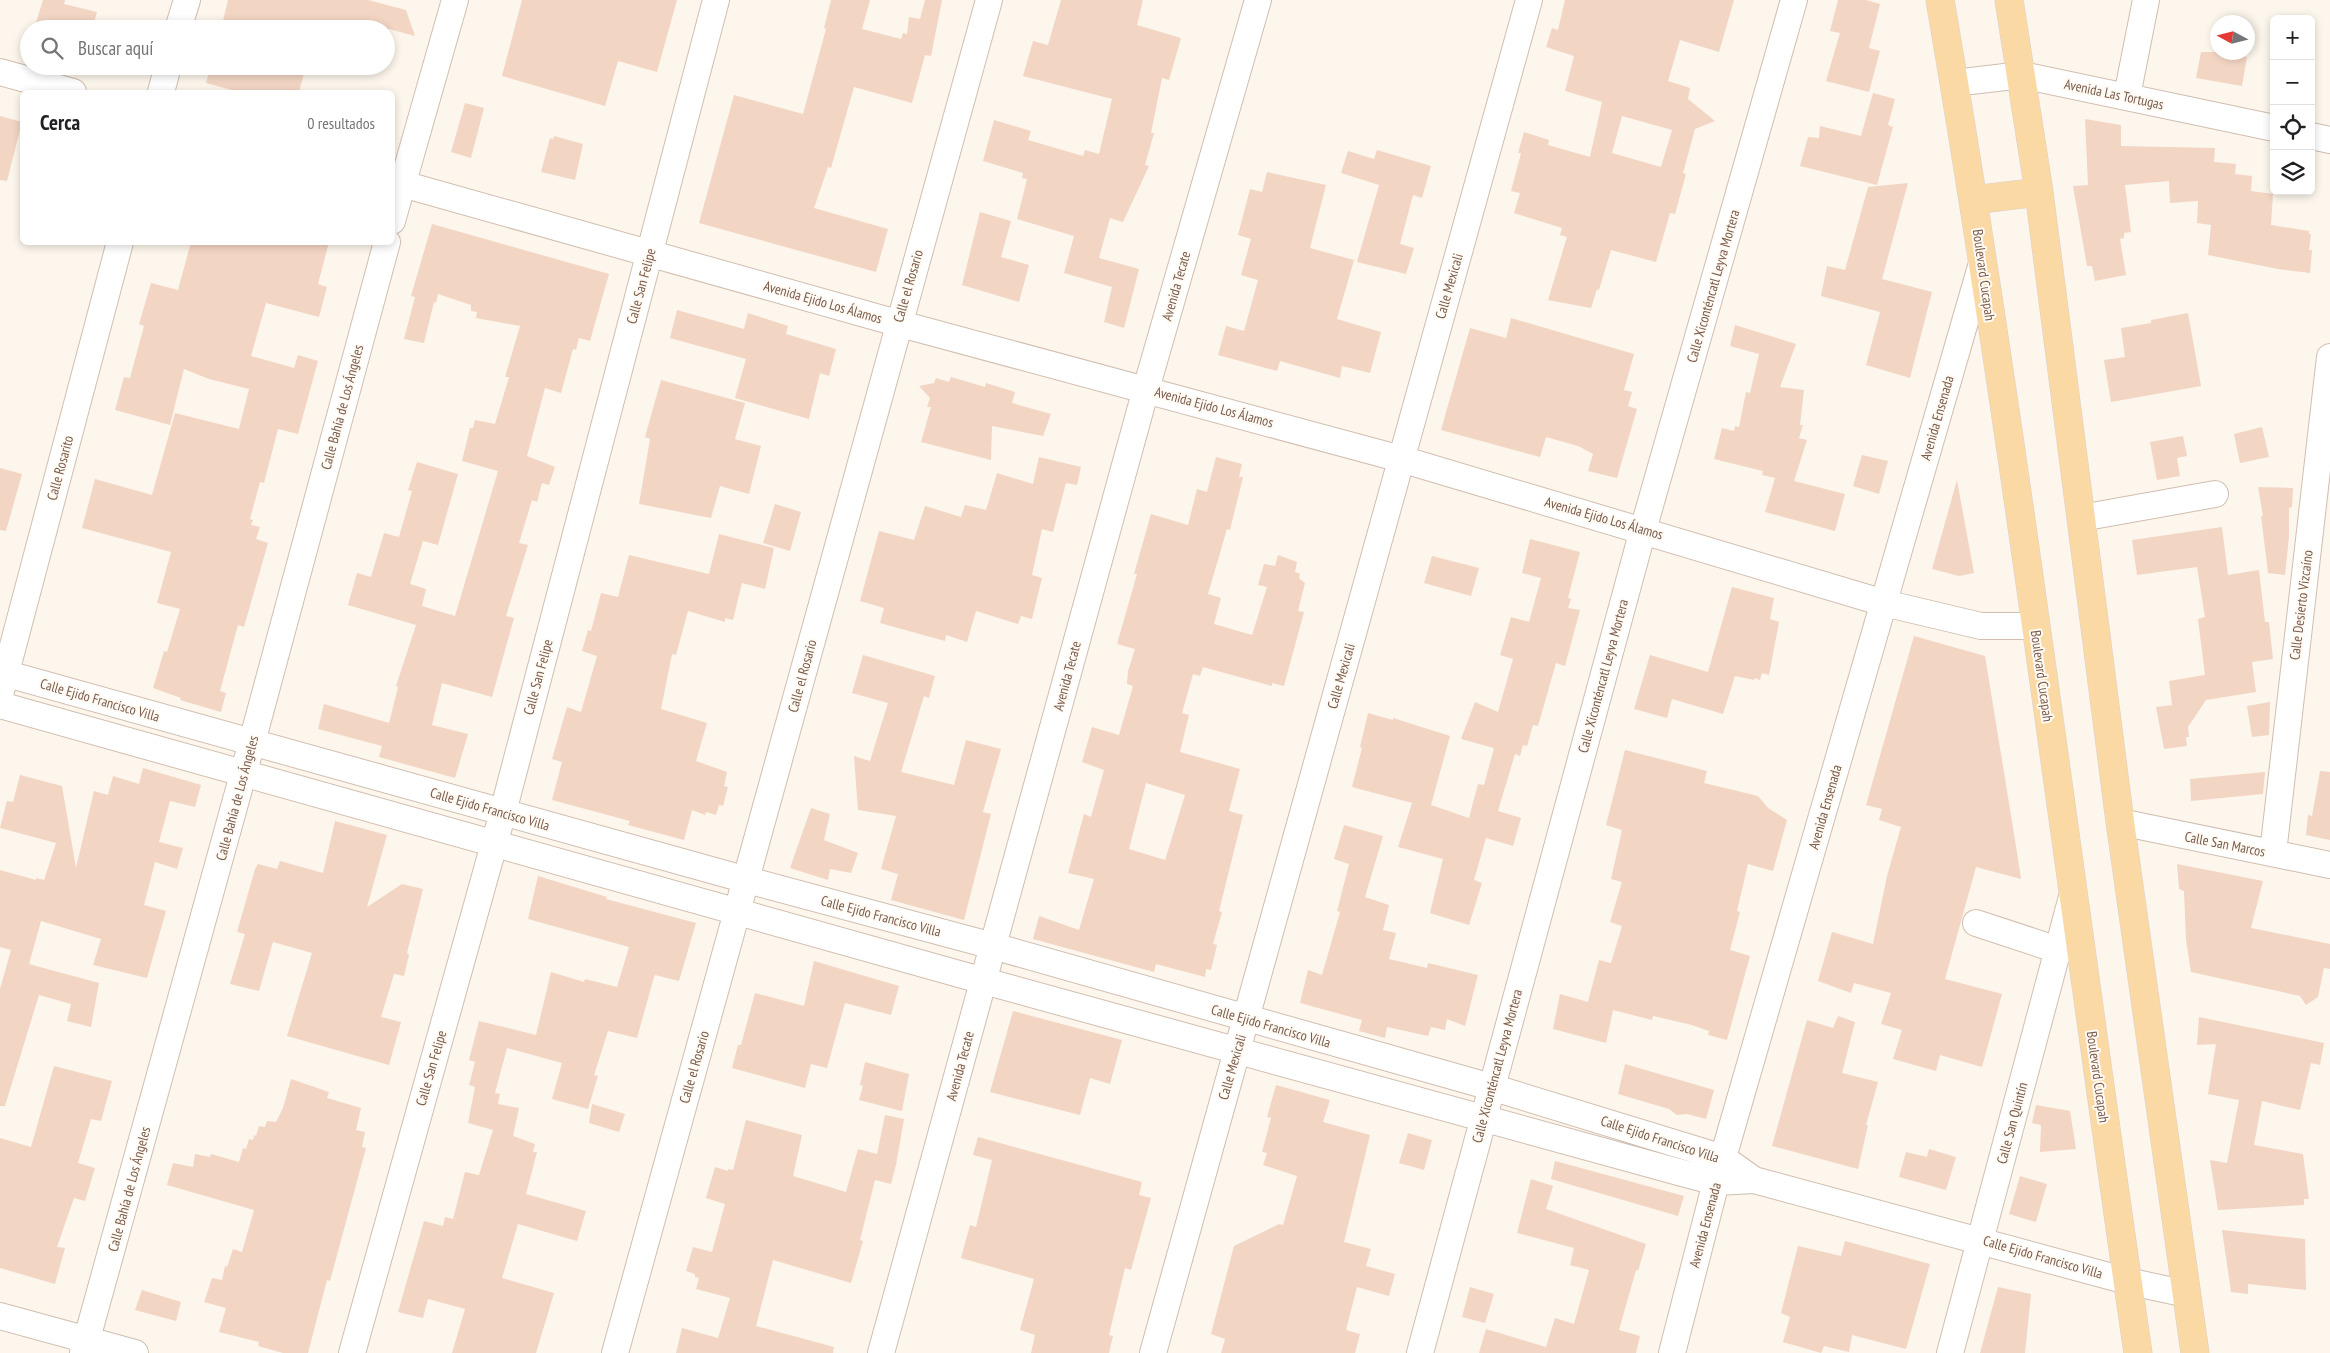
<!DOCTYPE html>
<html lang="es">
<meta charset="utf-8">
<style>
body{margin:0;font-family:"PT Sans Narrow",sans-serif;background:#f6f6f6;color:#202124}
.controls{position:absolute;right:15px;top:15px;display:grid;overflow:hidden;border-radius:8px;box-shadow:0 2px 8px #0003}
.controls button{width:45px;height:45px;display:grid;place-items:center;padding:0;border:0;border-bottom:1px solid #e0e0e0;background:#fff;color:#202124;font:25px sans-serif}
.compass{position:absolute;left:2210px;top:15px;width:45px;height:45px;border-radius:50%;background:#fff;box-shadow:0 2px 8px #0003;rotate:277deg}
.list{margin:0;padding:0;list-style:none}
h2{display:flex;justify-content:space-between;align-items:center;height:65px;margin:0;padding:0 20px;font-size:21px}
h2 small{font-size:16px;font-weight:400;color:#757577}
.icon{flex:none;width:28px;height:28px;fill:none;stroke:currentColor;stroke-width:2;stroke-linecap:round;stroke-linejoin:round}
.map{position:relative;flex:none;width:2330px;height:1353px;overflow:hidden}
.search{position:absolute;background:#fff;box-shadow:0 2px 8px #0003;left:20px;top:20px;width:375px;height:55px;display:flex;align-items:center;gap:12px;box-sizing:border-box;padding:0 18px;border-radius:28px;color:#757577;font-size:19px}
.panel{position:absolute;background:#fff;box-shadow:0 2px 8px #0003;left:20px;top:90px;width:375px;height:155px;border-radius:8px}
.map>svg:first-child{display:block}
.building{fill:#f3d5c3;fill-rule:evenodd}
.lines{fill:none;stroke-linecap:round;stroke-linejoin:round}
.minor-casing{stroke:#d1beb0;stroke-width:28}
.major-casing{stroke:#dad1cd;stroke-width:29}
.minor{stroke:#fff;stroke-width:26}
.major{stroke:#fbd9a5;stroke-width:28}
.labels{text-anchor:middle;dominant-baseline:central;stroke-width:4;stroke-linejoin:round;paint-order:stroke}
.street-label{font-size:14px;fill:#7a5c4d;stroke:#fffaf3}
</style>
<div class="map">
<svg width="2330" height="1353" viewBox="0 0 2330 1353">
<rect width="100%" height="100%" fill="#fdf6ec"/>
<path class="building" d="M43 0H65L64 4 97 12 92 29H34Z
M228 0H368L406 10 415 36 389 29H347L318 21 316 29H221Z
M522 0H677L657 72 618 61 605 106 502 76Z
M831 0H870L862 29 901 39 903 33 907 34 909 17 920 19 925 0H942L931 56 925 55 912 103 854 87 831 168 828 167 814 208 888 229 876 272 699 223 734 95 803 114 826 29 824 28Z
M1061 0H1143L1137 25 1181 38 1169 80 1162 78 1151 133H1154L1145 165 1149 166 1123 222 1110 218 1099 258 1139 269 1124 328 1104 322 1112 287 1064 273 1074 236 1017 219 1027 179 1022 178 1023 173 983 161 994 120 1031 131 1028 140 1083 156 1085 150 1099 154 1112 99 1023 76 1033 41 1048 45Z
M1565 0H1734L1719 52 1680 40 1668 81 1690 88 1688 99 1715 121 1695 129 1683 173 1686 174 1675 214 1670 213 1656 262 1611 250 1599 290 1597 289 1591 308 1548 300 1567 237 1560 235 1562 228 1514 213 1520 193 1511 191 1521 153H1518L1524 132 1549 140 1548 145 1590 157 1602 102 1565 91 1574 56 1546 47 1552 28 1558 30ZM1622 116 1672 130 1661 167 1612 153Z
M1838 0H1866L1880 4 1869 48 1880 51 1869 92 1826 81 1840 33 1830 31Z
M2201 52H2243L2242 56 2247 57 2242 86 2196 78Z
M211 66H306L299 92H239L206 83Z
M1873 93 1895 99 1888 125 1893 127 1877 185 1800 166 1808 137 1819 138 1820 126 1861 136Z
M465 103 484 108 471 158 451 152Z
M0 116 22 122 7 181 0 180Z
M2085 119 2121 125V146L2215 148 2214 162 2236 164 2235 174 2252 176 2251 191 2273 194 2271 225 2309 231V234H2311L2309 250H2312L2310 273 2278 269 2208 255 2211 225 2197 223 2198 201 2170 203 2169 181 2125 185 2131 232 2124 233V238L2120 239 2126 275 2095 281 2092 266H2087L2073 186 2088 185Z
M554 136 583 144 575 180 541 172 550 138 553 139Z
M1377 150 1431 166 1422 198 1413 195 1400 244 1414 248 1406 274 1357 262 1379 185 1341 173 1348 151 1374 159Z
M1267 172 1326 185 1310 248 1354 260 1337 319 1381 332 1370 373 1342 366 1340 378 1280 361 1277 371 1218 355 1226 326 1244 331 1258 280 1241 275 1251 239 1238 235 1250 189 1262 192Z
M1908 183 1882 279 1932 292 1910 378 1866 365 1880 312 1821 296 1827 266 1845 270 1868 187Z
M980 212 1011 221 1001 257 1029 265 1019 302 962 285Z
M432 224 609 274 590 341 579 338 576 350 573 349 561 393 545 388 527 456 555 467 549 485 542 483 537 502 532 500 519 543 528 545 506 616 514 618 492 697 442 683 432 725 468 734 455 778 379 757 382 746 318 729 324 704 389 723 398 687 396 686 416 625 348 605 357 573 371 577 384 533 399 537 412 491 408 490 417 462 458 474 438 545 423 541 410 584 426 589 422 606 455 616 498 471 462 461 470 428H473L475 420 495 424 509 377H505L520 326 476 318 477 312 471 311V305L438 294 436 303 434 302 424 343 404 339 415 297 411 296Z
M191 242H329L318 284 327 287 319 317 266 303 251 356 294 368 298 355 318 361 298 434 278 429 264 483 260 482 250 519 253 520 251 525 260 527 256 539 268 543 244 627 238 625 220 691 226 693 221 712 180 700 181 698 153 688 164 651 167 652 180 609 157 603 171 552 82 528 95 479 152 495 175 413 239 429 249 389 209 379 184 369 170 425 115 410 124 377 130 378 144 326 139 324 151 283 178 290Z
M677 310 744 329 748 313 788 326 786 334 836 349 829 376 820 373 809 419 735 398 746 359 670 338Z
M2188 313 2201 386 2111 402 2104 360 2125 357 2121 328 2151 323V320Z
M1511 318 1634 354 1624 390 1632 392 1628 406 1637 409 1617 478 1588 471 1593 454 1578 446 1546 437 1540 457 1441 430 1470 328 1506 338Z
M1735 325 1796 344 1780 387 1804 390 1800 425H1803L1799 438 1807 440 1794 481 1845 494 1835 531 1765 512 1775 478 1762 475 1763 471 1714 459 1722 428 1734 431 1735 426 1739 427 1746 392 1750 393 1759 354 1730 346Z
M951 377 985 387 986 383 1015 392 1012 403 1051 414 1043 436 992 426 991 460 921 442 931 407H927L930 398 919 386 934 383 936 378 949 382Z
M661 380 745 403 735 439 761 446 749 494 720 486 711 518 639 504 650 439 645 437Z
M2262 427 2269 457 2240 463 2234 434Z
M2183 436 2187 456 2177 458 2180 476 2157 480 2150 442Z
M1862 455 1888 461 1879 494 1853 486Z
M1039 457 1081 467 1077 485 1066 483 1053 532 1042 529 1032 575 1042 578 1032 619 1021 616 1018 624 976 611 967 642 946 635 945 641 880 623 884 608 860 601 879 531 914 540 925 506 961 517 965 505 986 510 997 473 1033 484Z
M1216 457 1242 464 1239 477H1243L1230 530 1227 529 1208 594 1221 598 1214 624 1252 635 1267 587 1258 585 1264 564 1275 566 1278 555 1297 562 1295 572 1300 574 1299 578 1305 583 1298 611 1304 612 1284 686 1272 683V686L1203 667 1200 676 1193 674 1182 713 1189 715 1180 752 1240 769 1229 811 1243 815 1219 911 1222 912 1213 944 1217 945 1211 970 1206 969 1205 977 1156 964 1154 972 1033 939 1039 916 1079 930 1094 879 1068 873 1084 814 1091 817 1104 770 1082 762 1092 727 1119 735 1133 686 1127 684 1128 671 1135 649 1117 644 1137 574H1134L1151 514 1188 525 1197 489 1207 492ZM1146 783 1185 795 1165 860 1129 849Z
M0 468 22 474 6 531 0 530Z
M1957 480 1974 573 1959 576 1932 569Z
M2258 487 2293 488 2292 507 2289 508V537L2285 575 2268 573 2261 516H2263Z
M775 504 801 512 790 551 763 543Z
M2222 527 2228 575 2259 570 2265 622H2269L2273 659 2252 662 2256 692 2206 700 2188 727 2189 737H2186L2187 746 2164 749 2156 707 2172 705 2169 681 2205 675 2198 619 2205 617 2197 567 2137 575 2132 540Z
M719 534 774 548 765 589 742 583 733 620 725 618V622L688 611 676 655 672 654 661 709 707 723 696 761 727 772 724 786 728 787 723 806 719 805 716 815 706 812 705 815 692 810 684 840 628 825 630 821 552 800 562 762 552 759 567 707 581 712 597 656 582 651 588 630 591 631 601 593 618 597 629 555 709 574Z
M1530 539 1580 552 1568 598 1571 599 1568 608 1580 610 1565 666 1556 663 1538 726 1533 725 1527 746 1523 745 1520 756 1515 754 1498 811 1521 818 1513 846 1486 838 1474 880 1482 883 1469 925 1430 913 1443 859 1398 847 1412 803 1352 787 1362 748 1360 747 1368 713 1393 720V718L1450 736 1431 805 1469 818 1478 784 1484 785 1494 748 1461 739 1475 702 1498 712 1513 659 1500 655 1511 617 1529 622 1541 578 1522 573Z
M1432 556 1479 568 1471 596 1424 583Z
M1732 587 1774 598 1770 619 1779 622 1769 675 1762 673 1760 680 1755 678 1754 680 1735 676 1723 714 1672 699 1667 718 1634 709 1650 655 1708 672Z
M1914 636 1985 656 2016 846 2021 879 1976 867 1945 979 2002 994 1982 1067 1940 1055 1936 1071 1893 1059 1902 1030 1881 1024 1891 993 1854 983 1851 993 1818 981 1832 932 1873 944 1887 876 1901 827 1879 820 1882 809 1866 805Z
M863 655 935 676 929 698 924 696 901 772 954 785 966 740 1001 749 983 812 991 814 964 920 891 900 898 874 881 869 896 816 858 810 854 756 870 761 888 703 852 693Z
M2270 702 2269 735 2252 737 2247 706Z
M1625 750 1707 771 1704 783 1758 796 1768 808 1787 820 1773 871 1748 864 1737 911 1740 912 1730 950 1750 956 1727 1040 1708 1035 1709 1031 1692 1025 1653 1016 1652 1020 1613 1010 1606 1043 1553 1029 1560 994 1588 1002 1599 960 1611 963 1622 926 1610 922 1622 882 1611 879 1622 830 1606 825Z
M143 768 201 785 195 807 170 801 159 842 183 848 177 869 155 862 144 905 166 911 147 978 93 965 101 939 41 921 29 964 99 983 91 1027 67 1021 71 1004 39 995 5 1106H0V989L11 950 0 947V870L36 880V878L44 880 56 843 0 828 7 801 13 802 20 775 62 786 76 868 94 791 108 795 113 776 139 784Z
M2320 771 2330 772V840L2306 835 2308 815 2312 816Z
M2265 772 2263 794 2191 801 2190 779Z
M811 808 830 814 824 840 858 853 851 873 830 869 828 880 790 868Z
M335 821 387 835 367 907 402 884 423 889 407 953 409 955 404 976 394 974 381 1017 401 1022 389 1065 287 1036 312 953 273 942 259 991 230 984 245 934 237 932 255 869 258 864 277 869 280 861 323 873Z
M1344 825 1383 836 1365 897 1389 905 1383 930 1396 933 1389 959 1427 968 1428 963 1478 975 1465 1026 1447 1019 1445 1030 1431 1027 1428 1036 1387 1027 1385 1038 1359 1031 1362 1020 1300 1003 1308 970 1322 975 1340 912 1337 911 1349 864 1334 859Z
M2177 864 2263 881 2251 928 2330 944V969L2324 968 2318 997 2306 1005 2300 996 2191 972 2186 940 2184 891 2179 889Z
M538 876 607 897 606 899 696 923 679 981 655 975 654 977 637 1038 608 1031 594 1075 598 1076 588 1109 552 1099 562 1063 507 1048 495 1093 500 1094 498 1104 519 1108 513 1136 535 1144 533 1152H537L526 1194 586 1211 577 1241 518 1224 502 1278 554 1293 536 1353H452L465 1309 428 1299 423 1318 398 1312 424 1221 443 1226 445 1217 453 1219 465 1172 479 1175 493 1130 468 1123 475 1087 469 1085 475 1062 469 1060 479 1021 536 1035 551 972 584 982 585 979 617 987 629 947 528 919Z
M814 961 899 986 891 1015 845 1003 827 1068 811 1064 805 1088 732 1068 738 1045H741L755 993 804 1006Z
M1013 1011 1122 1040 1110 1084 1090 1078 1080 1115 990 1092Z
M1838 1016 1855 1022 1842 1073 1878 1082 1866 1125H1868L1858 1169 1772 1146 1807 1020 1833 1028Z
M2199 1017 2324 1043 2320 1065 2311 1063 2300 1110 2262 1101 2254 1145 2303 1154 2309 1199H2304V1205L2218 1210 2210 1160 2227 1163 2239 1100 2208 1094 2216 1044 2197 1045Z
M865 1062 909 1074 902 1111 859 1100 863 1086 860 1085Z
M1625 1064 1714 1090 1706 1119 1687 1114 1677 1115 1669 1109 1618 1094Z
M54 1066 112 1081 101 1121 91 1119 78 1163 95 1168 85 1201 74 1198 57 1247 65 1248 55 1284 0 1268V1138L31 1147Z
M291 1079 329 1092 327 1098 361 1108 356 1130 365 1132 362 1147 366 1148 330 1281 327 1280 308 1353H283L258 1346 259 1342 219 1332 226 1308 204 1302 212 1278 222 1280 225 1266 227 1267 233 1249 242 1252 254 1210 167 1185 173 1163 193 1167 195 1154 210 1157 211 1154 239 1162 243 1148 246 1149 249 1139 253 1140 254 1135 256 1136 259 1126 265 1127 267 1121 276 1122 283 1108Z
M1276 1085 1330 1100 1323 1122 1370 1135 1344 1242 1371 1249 1366 1266 1395 1274 1389 1296 1357 1287 1346 1330 1360 1334 1355 1353H1221L1225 1339 1211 1334 1234 1246 1279 1224 1283 1225 1297 1176 1263 1165 1267 1153 1262 1152 1271 1118 1267 1117Z
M592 1104 625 1114 619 1132 589 1123Z
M2036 1105 2070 1111 2076 1149 2040 1152 2041 1125 2032 1123Z
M885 1115 904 1119 896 1165 891 1184 875 1180 860 1240 863 1241 851 1283 773 1260 756 1326 834 1347 833 1353H676L682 1328 718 1338 730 1298 696 1289 699 1278 695 1277V1274L686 1271 693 1247 712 1252 725 1204 706 1198 715 1167 728 1171V1169L733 1170 746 1120 802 1135 793 1176 846 1192 858 1149 877 1154Z
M1408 1133 1432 1140 1424 1170 1399 1163Z
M978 1137 1142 1182 1139 1195 1151 1198 1131 1270 1125 1268 1109 1335 1113 1336 1109 1353H1031L1035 1335 1020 1330 1034 1279 961 1258 970 1225 976 1227 992 1160 973 1155Z
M1929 1149 1956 1157 1946 1190 1899 1177 1906 1152 1927 1157Z
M1555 1161 1684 1196 1678 1216 1551 1179Z
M2020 1176 2047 1184 2036 1222 2009 1214Z
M1531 1179 1553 1186 1546 1209 1646 1244 1638 1271 1636 1270 1619 1330 1640 1336 1636 1353H1479L1486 1329 1546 1347 1555 1318 1574 1324 1589 1270 1570 1265 1574 1248 1517 1233Z
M2222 1230 2305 1239 2306 1290 2248 1284V1294L2231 1292Z
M1845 1241 1930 1264 1906 1349 1852 1335 1849 1352 1824 1346 1821 1353 1783 1342 1790 1317 1781 1313 1798 1246 1841 1256Z
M1470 1287 1494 1294 1485 1323 1462 1317Z
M1998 1287 2031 1294 2025 1353H1980Z
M142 1290 181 1302 176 1321 135 1310Z"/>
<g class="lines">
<defs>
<path id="minor" d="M178 29 187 0
M0 72 73 92
M1954 83 2022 75 2274 128
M161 92 168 66
M2127 96 2146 0
M2311 136 2330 140
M392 181 897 323 1401 459 1884 603 1981 626H2035
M392 221 455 0
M2081 518 2215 494
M0 672 747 880 993 946 1491 1087 1723 1158 1754 1180
M1 691 120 242
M0 705 984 981 1682 1173 1716 1182 1754 1180 2127 1281 2187 1294
M2120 822 2330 865
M2273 853 2330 357
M1976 923 2058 950
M0 1316 135 1353
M83 1353 252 742 387 242
M352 1353 503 812 716 0
M615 1353C740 902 861 450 989 0
M881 1353 1146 389 1258 0
M1153 1353 1529 0
M1420 1353 1643 530 1794 0
M1672 1353 1716 1182 1982 263
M1950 1353 2073 893"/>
<path id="major" d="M1940 0C2017 449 2072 902 2138 1353
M2009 0 2039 192 2120 822 2195 1353
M1973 200 2039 192"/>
</defs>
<use href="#minor" class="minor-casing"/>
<use href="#major" class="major-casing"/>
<use href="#minor" class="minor"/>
<use href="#major" class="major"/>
</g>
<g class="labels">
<g class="street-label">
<text transform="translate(2114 94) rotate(12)">Avenida Las Tortugas</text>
<text transform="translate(1984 275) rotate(82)">Boulevard Cucapah</text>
<text transform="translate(641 286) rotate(-75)">Calle San Felipe</text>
<text transform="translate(908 286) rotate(-74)">Calle el Rosario</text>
<text transform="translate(1176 286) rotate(-74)">Avenida Tecate</text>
<text transform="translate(1449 286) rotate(-74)">Calle Mexicali</text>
<text transform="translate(1713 286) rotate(-74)">Calle Xiconténcatl Leyva Mortera</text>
<text transform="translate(823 302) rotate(16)">Avenida Ejido Los Álamos</text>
<text transform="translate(342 407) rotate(-75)">Calle Bahía de Los Ángeles</text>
<text transform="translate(1214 407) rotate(15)">Avenida Ejido Los Álamos</text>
<text transform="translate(1937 418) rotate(-74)">Avenida Ensenada</text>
<text transform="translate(60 468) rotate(-75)">Calle Rosarito</text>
<text transform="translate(1604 518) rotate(16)">Avenida Ejido Los Álamos</text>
<text transform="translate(2301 605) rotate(-83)">Calle Desierto Vizcaíno</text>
<text transform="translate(802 676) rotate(-75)">Calle el Rosario</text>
<text transform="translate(1067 676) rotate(-75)">Avenida Tecate</text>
<text transform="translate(1341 676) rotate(-74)">Calle Mexicali</text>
<text transform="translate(1603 676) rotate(-75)">Calle Xiconténcatl Leyva Mortera</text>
<text transform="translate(2042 676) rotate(82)">Boulevard Cucapah</text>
<text transform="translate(538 677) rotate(-75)">Calle San Felipe</text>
<text transform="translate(100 700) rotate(16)">Calle Ejido Francisco Villa</text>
<text transform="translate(237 798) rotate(-75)">Calle Bahía de Los Ángeles</text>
<text transform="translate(1825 807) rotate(-74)">Avenida Ensenada</text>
<text transform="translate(490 809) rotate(16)">Calle Ejido Francisco Villa</text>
<text transform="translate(2225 844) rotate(11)">Calle San Marcos</text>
<text transform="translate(881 916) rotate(15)">Calle Ejido Francisco Villa</text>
<text transform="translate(1271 1026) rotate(16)">Calle Ejido Francisco Villa</text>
<text transform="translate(960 1066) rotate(-75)">Avenida Tecate</text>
<text transform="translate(1497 1066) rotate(-75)">Calle Xiconténcatl Leyva Mortera</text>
<text transform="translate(694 1067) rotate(-74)">Calle el Rosario</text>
<text transform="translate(1232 1067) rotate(-74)">Calle Mexicali</text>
<text transform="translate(431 1068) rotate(-74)">Calle San Felipe</text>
<text transform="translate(2098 1077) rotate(82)">Boulevard Cucapah</text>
<text transform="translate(2012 1123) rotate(-75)">Calle San Quintín</text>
<text transform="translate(1660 1139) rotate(18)">Calle Ejido Francisco Villa</text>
<text transform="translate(129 1189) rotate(-75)">Calle Bahía de Los Ángeles</text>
<text transform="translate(1705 1225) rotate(-75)">Avenida Ensenada</text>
<text transform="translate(2043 1257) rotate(16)">Calle Ejido Francisco Villa</text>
</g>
</g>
</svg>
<div class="controls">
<button>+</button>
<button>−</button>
<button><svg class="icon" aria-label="locate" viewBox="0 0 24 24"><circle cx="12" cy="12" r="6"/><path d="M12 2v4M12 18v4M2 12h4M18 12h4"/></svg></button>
<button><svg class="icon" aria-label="layers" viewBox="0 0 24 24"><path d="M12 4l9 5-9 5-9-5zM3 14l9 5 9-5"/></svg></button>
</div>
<svg class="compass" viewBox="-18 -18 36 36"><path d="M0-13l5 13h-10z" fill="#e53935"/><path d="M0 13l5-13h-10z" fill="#757577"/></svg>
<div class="search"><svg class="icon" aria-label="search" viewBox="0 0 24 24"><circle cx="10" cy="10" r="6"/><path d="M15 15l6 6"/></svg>Buscar aquí</div>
<section class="panel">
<h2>Cerca<small>0 resultados</small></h2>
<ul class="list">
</ul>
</section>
</div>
